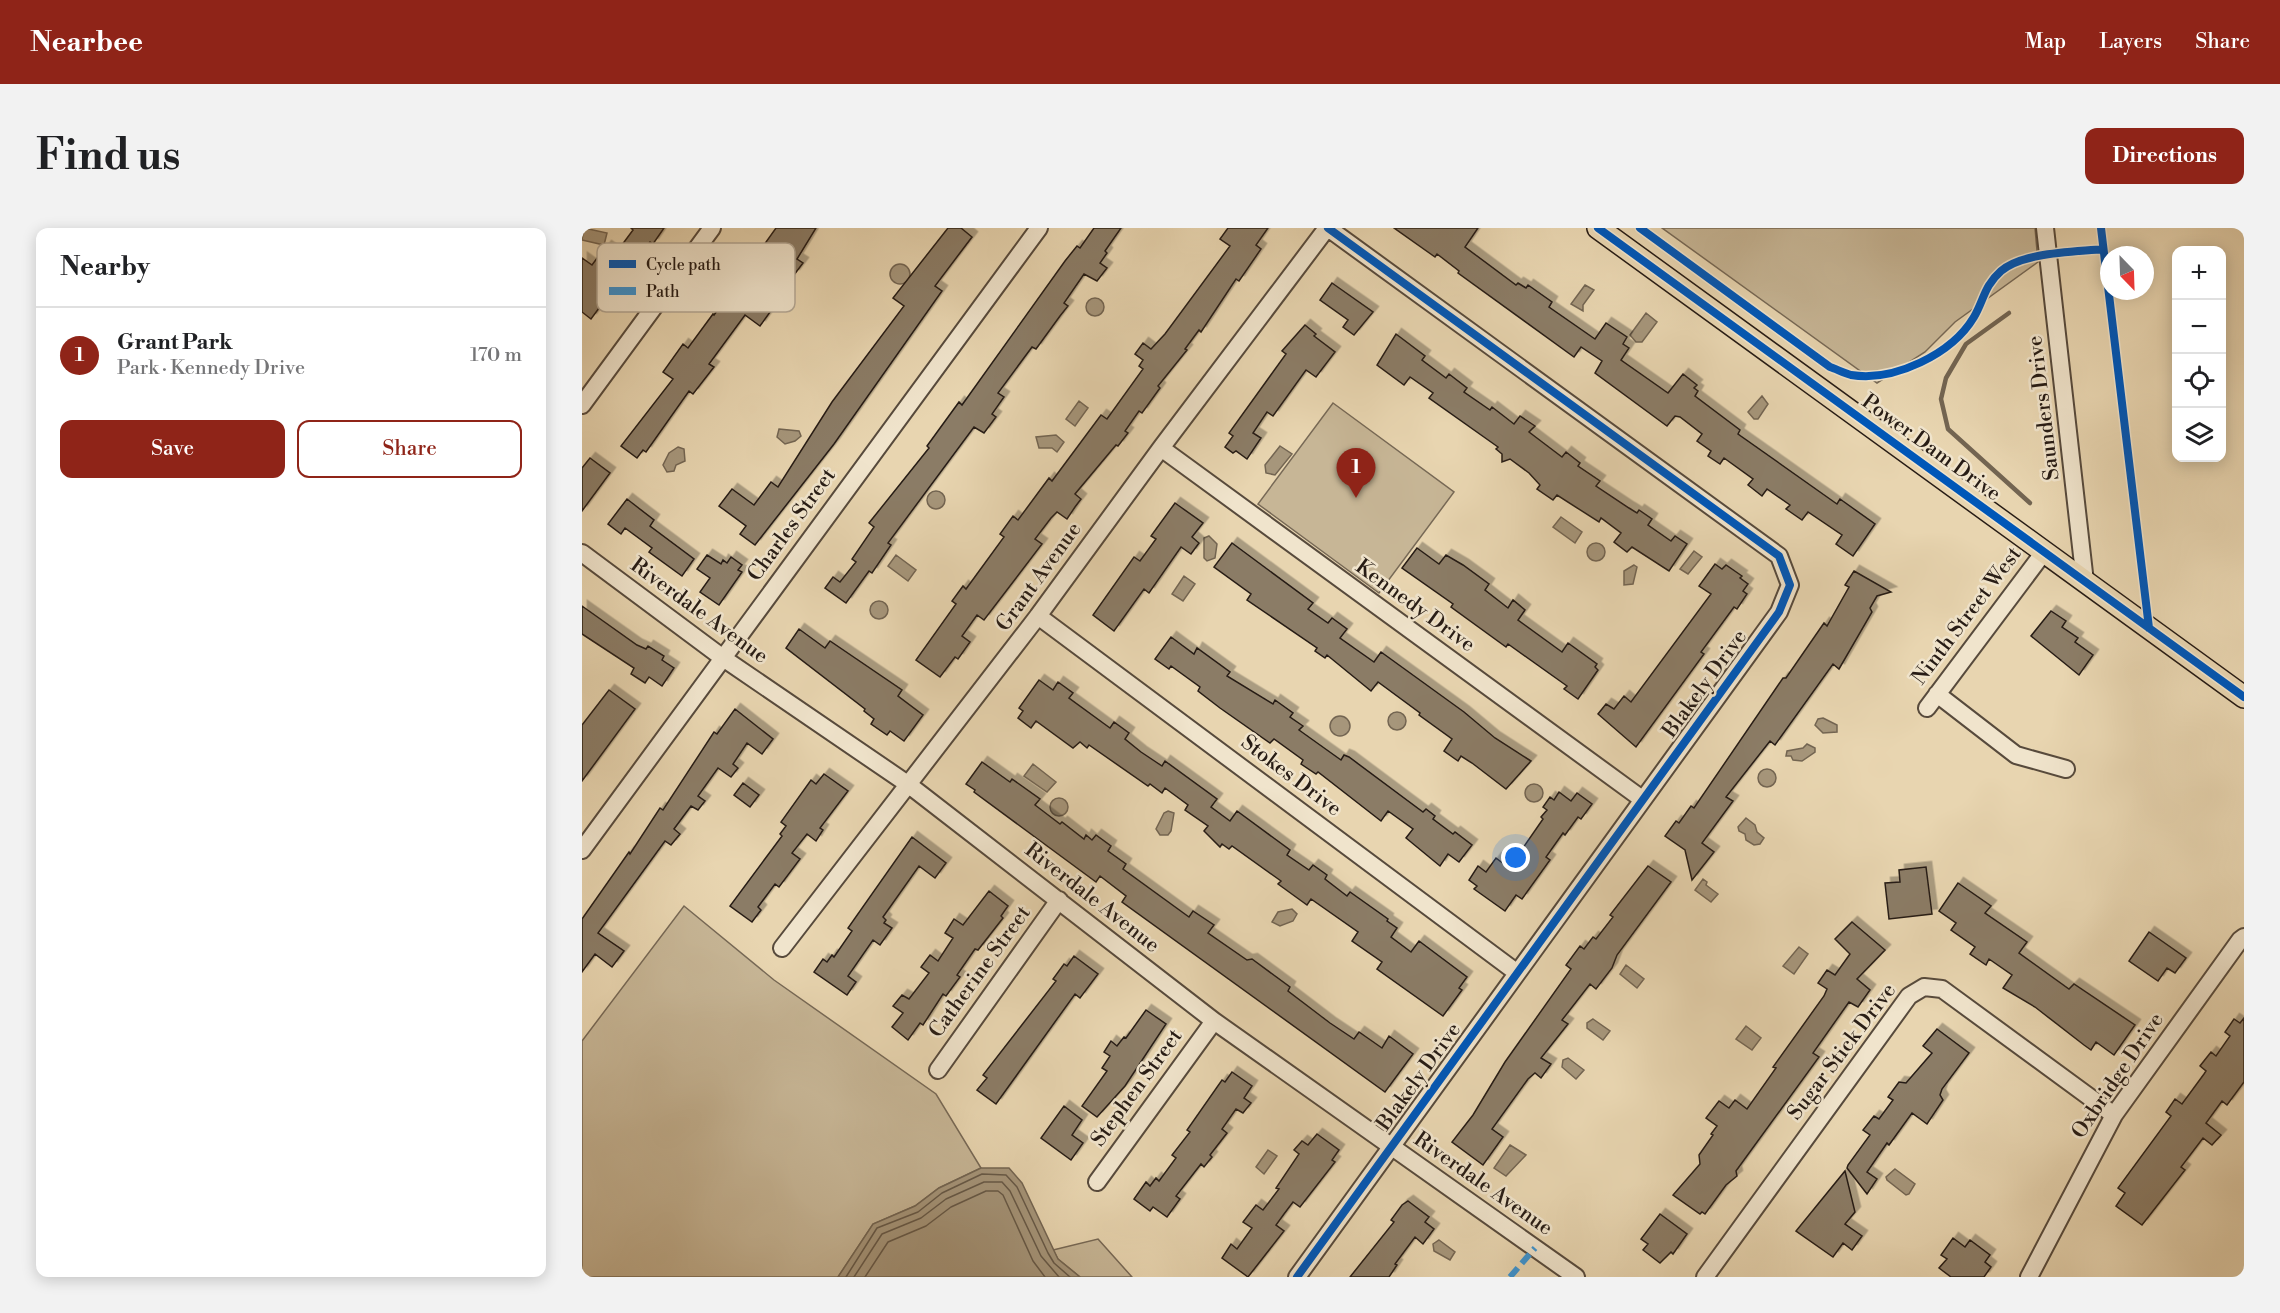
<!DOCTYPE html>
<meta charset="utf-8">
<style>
body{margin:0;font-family:"Libre Bodoni",serif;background:#f2f2f2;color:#202124}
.controls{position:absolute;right:18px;top:18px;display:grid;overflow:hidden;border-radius:12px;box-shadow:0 3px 15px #0003}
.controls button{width:54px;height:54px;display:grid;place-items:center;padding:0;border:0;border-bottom:2px solid #e0e0e0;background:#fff;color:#202124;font:30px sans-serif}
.compass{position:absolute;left:1518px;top:18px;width:54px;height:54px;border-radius:50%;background:#fff;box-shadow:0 3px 15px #0003;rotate:157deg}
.you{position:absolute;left:934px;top:630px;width:21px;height:21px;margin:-15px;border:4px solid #fff;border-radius:50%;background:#1a73e8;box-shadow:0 0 0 9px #1a73e833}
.badge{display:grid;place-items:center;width:39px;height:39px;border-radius:50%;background:#8f2418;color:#fff;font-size:20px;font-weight:700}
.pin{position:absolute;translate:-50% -50px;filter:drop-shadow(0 2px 3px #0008)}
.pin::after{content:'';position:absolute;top:32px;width:21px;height:18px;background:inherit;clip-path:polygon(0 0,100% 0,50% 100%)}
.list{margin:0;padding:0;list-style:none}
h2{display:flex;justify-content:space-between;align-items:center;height:78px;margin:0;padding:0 24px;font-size:26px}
h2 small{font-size:20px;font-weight:400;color:#757577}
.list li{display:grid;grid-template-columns:39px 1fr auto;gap:18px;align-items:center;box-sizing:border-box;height:96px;padding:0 24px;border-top:2px solid #e0e0e0}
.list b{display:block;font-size:22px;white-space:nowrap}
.list p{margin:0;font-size:20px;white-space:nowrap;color:#757577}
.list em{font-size:20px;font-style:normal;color:#757577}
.actions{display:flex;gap:12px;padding:18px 24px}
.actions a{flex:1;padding:14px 0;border:2px solid #8f2418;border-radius:12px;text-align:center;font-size:21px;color:#8f2418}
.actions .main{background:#8f2418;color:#fff}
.icon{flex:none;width:33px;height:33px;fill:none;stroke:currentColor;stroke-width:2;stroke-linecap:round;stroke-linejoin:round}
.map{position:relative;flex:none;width:1662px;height:1049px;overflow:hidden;border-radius:12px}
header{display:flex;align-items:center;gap:36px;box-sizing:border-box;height:84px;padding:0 30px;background:#8f2418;color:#fff}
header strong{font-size:28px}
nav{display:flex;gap:33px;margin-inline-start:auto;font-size:21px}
.intro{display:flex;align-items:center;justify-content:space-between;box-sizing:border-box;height:144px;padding:0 36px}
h1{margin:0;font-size:42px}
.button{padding:15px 27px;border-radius:12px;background:#8f2418;color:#fff;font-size:21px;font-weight:700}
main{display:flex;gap:36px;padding:0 36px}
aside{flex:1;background:#fff;border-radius:12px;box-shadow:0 3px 15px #0003}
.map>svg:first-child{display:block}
.green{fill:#c7b696;stroke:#776956;stroke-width:1.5}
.water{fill:#a6967b;stroke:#736552;stroke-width:1.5}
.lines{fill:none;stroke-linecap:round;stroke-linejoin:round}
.shore{stroke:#665948;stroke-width:1.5}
.stream{stroke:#736552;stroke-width:4.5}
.building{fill:#8b7c66;stroke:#271c15;stroke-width:1.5;filter:url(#shadow)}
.minor-casing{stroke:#574a3c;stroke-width:20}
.major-casing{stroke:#271c15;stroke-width:24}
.minor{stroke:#f0e4cc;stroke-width:16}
.major{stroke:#e8d5b0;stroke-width:21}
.quiet{stroke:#3b94d3;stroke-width:6;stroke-dasharray:12 6;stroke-linecap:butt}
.cycleway-casing{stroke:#f0e4cc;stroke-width:11}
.cycleway{stroke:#0057b8;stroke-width:8}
.labels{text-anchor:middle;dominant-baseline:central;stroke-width:5;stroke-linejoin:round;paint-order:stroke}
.street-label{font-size:21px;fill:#271c15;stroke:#f0e4cc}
.key{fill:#f0e4cc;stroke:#b4a895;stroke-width:1.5}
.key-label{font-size:16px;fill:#271c15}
</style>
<header>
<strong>Nearbee</strong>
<nav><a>Map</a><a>Layers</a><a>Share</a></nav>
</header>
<div class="intro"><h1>Find us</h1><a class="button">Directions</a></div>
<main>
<aside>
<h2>Nearby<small></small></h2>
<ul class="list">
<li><span class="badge">1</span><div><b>Grant Park</b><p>Park · Kennedy Drive</p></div><em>170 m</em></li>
</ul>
<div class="actions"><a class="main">Save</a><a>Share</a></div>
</aside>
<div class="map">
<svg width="1662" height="1049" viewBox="0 0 1662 1049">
<defs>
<filter id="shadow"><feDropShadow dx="5.5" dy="-5.5" stdDeviation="0" flood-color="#0004"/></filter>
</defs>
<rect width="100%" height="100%" fill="#e8d5b0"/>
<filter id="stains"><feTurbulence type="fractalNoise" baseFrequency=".00333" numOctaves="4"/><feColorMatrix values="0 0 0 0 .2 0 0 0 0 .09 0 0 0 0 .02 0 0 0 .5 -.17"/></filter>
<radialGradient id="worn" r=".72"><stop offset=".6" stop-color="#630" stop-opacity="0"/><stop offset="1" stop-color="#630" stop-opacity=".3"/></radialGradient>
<path class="green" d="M1080 0H1453L1456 34 1373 94 1343 124 1295 155Z
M751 175 872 264 797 365 676 276Z
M102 678 192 752 354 866 399 940 357 960 333 978 291 996 256 1049H0V813Z
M516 1011 550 1049H498L476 1031 471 1022Z"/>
<path class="water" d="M2 0 25 5 22 17 0 12Z
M308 46a10 10 0 1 1 20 0a10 10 0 1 1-20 0Z
M1003 57 1012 62 1001 77V83L989 76Z
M504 79a9 9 0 1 1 18 0a9 9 0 1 1-18 0Z
M1064 85 1075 94 1060 114H1054L1048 107Z
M1180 168 1186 176 1176 191H1172L1166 184Z
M497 173 506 180 493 198 484 191Z
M197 201 217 203 219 208 213 213 203 216 195 209Z
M474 207 482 214 475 224 470 220H457L454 209Z
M698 218 710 226 693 247 684 245 683 237Z
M96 219 102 221 103 233 94 237 92 243 85 244 81 237 87 225Z
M345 272a9 9 0 1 1 18 0a9 9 0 1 1-18 0Z
M979 289 1000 304 993 315 971 299Z
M627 308 635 316 633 330 625 333 622 330V310Z
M1005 324a9 9 0 1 1 18 0a9 9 0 1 1-18 0Z
M1112 323 1120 329 1106 346 1098 341Z
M314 327 334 342 326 353 306 338Z
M1052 337 1055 339 1051 356 1042 357V343Z
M602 348 613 356 601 373 590 366Z
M288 382a9 9 0 1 1 18 0a9 9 0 1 1-18 0Z
M806 493a9 9 0 1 1 18 0a9 9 0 1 1-18 0Z
M748 498a10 10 0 1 1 20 0a10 10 0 1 1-20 0Z
M1241 490 1255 497V504L1241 505 1233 497 1236 491Z
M1225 516 1233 520V524L1220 533 1211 532 1209 528H1204L1205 523 1221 520Z
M451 536 474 554 465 564 442 548Z
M1176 550a9 9 0 1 1 18 0a9 9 0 1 1-18 0Z
M943 565a9 9 0 1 1 18 0a9 9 0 1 1-18 0Z
M468 579a9 9 0 1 1 18 0a9 9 0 1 1-18 0Z
M586 583 592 585 589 603 586 607H578L574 601 582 585Z
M1164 590 1173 597 1175 604 1182 610 1178 616 1172 617 1164 612 1163 606 1157 603 1156 599Z
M1121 651 1125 654 1124 657 1136 666 1129 674 1113 662Z
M710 681 715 686 711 693 698 698 690 694 696 684Z
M1217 719 1226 726 1212 746 1201 738Z
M1044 737 1062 751 1055 760 1038 746Z
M1011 791 1028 803 1021 812 1005 800V795Z
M1164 798 1179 810 1170 822 1154 811Z
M986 830 1002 842 994 851 980 839 981 832Z
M928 917 944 927 924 948 912 940Z
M686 922 695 928 682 946 674 939Z
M399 940H427L440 955 476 1031 498 1049H256L291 996 333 978 357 960Z
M1313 941 1333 956 1327 966 1324 967 1305 952 1304 949Z
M857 1012 873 1024 868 1032 852 1023 851 1016Z"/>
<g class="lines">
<path class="shore" d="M264 1049 295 1000 336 984 360 965 400 946 424 947 435 959 466 1025 472 1035 488 1049
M272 1049 300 1006 339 990 364 971 402 954H420L428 963 459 1028 477 1049
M283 1049 306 1014 344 998 369 979 404 963H416L421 967 451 1033 463 1049"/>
<path class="stream" d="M1427 85 1384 116 1364 150 1359 171 1366 201 1448 275"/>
</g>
<path class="building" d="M49 0H82L71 16 68 14 39 54 37 53 9 91 0 84V30L10 37 24 18 34 25 51 2Z
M194 0H234L215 31 221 35 212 47 206 43 199 52 189 44 173 66 191 80 178 98 163 87 127 136 132 139 111 166 107 163 64 224 61 222 55 230 39 218 91 151 81 144 101 116 106 120 131 86 132 87Z
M366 0H379L390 9 353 58 360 63 252 216 173 317 158 306 164 298 137 278 150 261 172 277 189 254 196 259 250 174 322 78 311 70Z
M512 0H539L523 23 525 25 518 35 525 40 515 53 502 46 482 75 486 78 478 88 454 121 450 119 416 165 422 169 410 186 414 189 402 205 392 199 306 315 309 317 290 345 287 343 264 375 243 360 251 349 258 354 274 334 270 331 292 299 287 295 347 220 345 218 377 174 380 177 483 33 495 18 498 20Z
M646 0H686L674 17 679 21 657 53 654 51 619 104 617 102 603 121 605 122 576 158 578 160 560 185 557 183 543 203 546 205 536 218 534 217 493 266 499 271 493 279 485 291 475 284 469 290 453 311 460 316 402 392 395 387 380 408 388 414 376 431 373 429 358 449 334 432 374 376 370 373 381 358 384 361 422 309 418 306 431 288 436 292 467 250 470 253 519 187 525 191 561 141 557 138 561 132 553 126 561 115 569 121 583 106 648 18 638 11Z
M812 0H896L883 19 934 57 936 55 944 60 946 57 970 74 967 79 1013 111 1024 95 1045 109 1041 116 1047 120 1039 132 1086 165 1101 146 1115 157 1112 160 1116 163 1113 168 1158 202 1156 206 1255 276 1258 271 1293 296 1271 328 1254 316 1260 307 1226 284 1220 292 1204 281 1208 277 1185 261 1180 268 1166 257 1171 251 1142 230 1138 236 1126 228 1129 223 1115 213 1120 206 1098 189 1093 188 1085 198 1013 145 1020 133 999 119 992 129 876 45 877 43 855 26 853 29Z
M750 55 791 84 772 107 761 99 766 92 738 72Z
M723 97 734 106 732 108 753 124 734 149 724 142 691 188 685 184 671 205 679 210 665 231 654 223 651 225 643 219 651 208 647 205 704 126 700 123Z
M814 106 843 128 840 132 864 150 867 146 885 160 882 164 908 182 910 179 932 196 938 188 953 198 947 204 980 229 984 224 998 235 996 238 1018 253 1014 258 1047 280 1055 285 1057 282 1070 291 1066 297 1089 313 1093 308 1105 316 1087 343 1050 319 1045 324 1032 314 1039 305 1019 290 1017 294 975 267 971 272 955 261 958 257 947 245 928 231 920 234V226L914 221 916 219 847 170 851 165 828 149 822 157 795 137Z
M8 230 28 245 0 283V240Z
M45 271 72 292 68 298 112 331 100 348 67 324 70 320 43 300 39 306 26 296Z
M593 275 621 295 610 309 617 315 609 326 599 319 567 365 562 361 532 403 511 387 552 329 558 333 574 311 569 308Z
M650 315 731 375 726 381 746 395 750 390 765 401 758 410 792 434 799 424 882 484 913 510 949 533 924 561 890 535 879 528 876 533 862 523 870 511 837 487 838 485 796 454 789 463 745 427 743 430 733 423 735 420 665 372 669 366 632 339Z
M835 320 857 336 864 327 881 337 907 356 903 362 926 380 931 372 943 382 936 392 980 424 986 415 1015 436 1013 439 1016 442 996 471 982 461 985 458 926 416 924 419 869 379 871 376 820 340Z
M125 327 139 336 141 332 145 335 149 329 160 337 156 342 160 344 137 377 118 364 128 350 115 341Z
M1133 336 1140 341 1144 337 1160 348 1158 350 1166 356 1161 363 1165 366 1155 381 1152 379 1119 424 1122 426 1054 519 1016 486 1024 476 1032 481 1042 468 1049 474 1129 366 1117 358Z
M1272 343 1309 364 1295 368 1288 380 1290 384 1257 441 1251 436 1193 517 1188 513 1144 569 1151 573 1120 615 1132 624 1110 652 1103 622 1083 608 1094 593 1097 595 1109 578 1112 580 1201 450H1204L1242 395 1245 398 1267 359 1263 357Z
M0 378 55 417 64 421 66 418 82 428 80 432 92 440 80 458 67 449 63 455 49 446 52 440 0 406Z
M1469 383 1484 393 1480 399 1496 410 1493 414 1511 427 1497 447 1449 408Z
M217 401 243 420 248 413 320 462 316 468 341 487 322 513 308 503 305 507 289 496 292 491 282 483 283 481 204 420Z
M589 409 612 426 615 420 648 444 645 448 691 476 693 472 711 485 708 489 721 498 717 502 759 532 762 527 767 529 841 584 844 581 853 588 851 591 871 606 873 604 890 617 877 634 866 626 858 638 824 610 831 601 806 583 799 593 736 544 734 546 719 536 721 532 692 511 688 515 638 480 616 463 618 459 589 438 587 441 573 431Z
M457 452 471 462 476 454 491 465 487 470 528 500 532 494 547 505 543 511 559 524 580 538 583 533 635 571 629 579 648 593 655 583 708 622 705 627 727 642 731 637 745 647 743 651 765 668 768 664 806 691 805 693 815 700 809 709 829 724 837 713 885 749 877 760 880 762 861 788 795 741 800 734 770 713 776 704 729 671 725 677 696 656 699 653 650 618 647 621 640 616 638 619 622 603 626 598 603 582 606 577 583 560 580 565 568 556 566 558 507 517 505 520 498 514 491 520 454 493 449 500 436 490 441 483 437 480Z
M27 462 53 481 0 553V497Z
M153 481 191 511 180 526 165 515 151 536 156 540 149 549 136 540 116 568 123 573 116 582 109 578 92 601 98 606 89 617 83 613 16 705 42 723 30 739 13 726 0 744V691L47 624 48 626 78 580 81 582 132 504 135 506Z
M400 534 428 554 430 551 458 571 453 577 478 596 480 594 502 611 504 607 510 612 514 607 529 618 526 623 544 636 541 641 607 689 611 683 632 697 626 705 665 732 670 731 708 759 706 763 748 795 772 811 777 804 800 820 807 808 831 826 803 864 540 674 544 668 518 648 514 654 392 564 393 562 384 556Z
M242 546 266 563 238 600 241 602 234 613 225 606 210 625 218 631 197 659 193 656 176 679 179 682 170 694 148 678 200 608 198 606 204 598 199 594 229 552 234 556Z
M161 555 177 567 168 579 152 567Z
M977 564 989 573 995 565 1010 576 999 591 996 589 983 607 981 605 964 629 968 632 940 671 934 667 923 683 892 661 895 658 887 652 896 638 904 644 914 630 927 640 961 591 959 589 965 582 961 579 968 569 972 572Z
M330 609 364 635 353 650 337 638 301 689 304 692 302 695 310 700 298 717 291 712 266 748 274 754 265 767 232 744 241 731 245 734 250 727 252 729 270 703 266 700Z
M1066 638 1089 654 1035 727 1030 740 1014 761 1008 756 980 792 986 796 959 830 969 836 959 850 953 845 946 851 910 901 921 909 901 937 870 914 891 887 923 834 989 741 984 737 998 718 1002 721 1011 709 1014 711 1031 689 1028 687Z
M1344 639 1350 686 1307 691 1303 655 1318 654 1317 642Z
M1376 655 1409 678 1403 685 1445 714 1437 725 1487 761 1492 756 1553 797 1532 827 1514 814 1509 822 1502 817 1453 779 1421 760 1430 747 1407 731 1404 737 1388 726 1393 719 1369 702 1374 695 1357 683Z
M407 663 426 678 419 688 421 690 396 722 393 721 375 747 378 749 364 768 361 766 341 797 338 795 326 812 310 799 321 785 311 778 320 767 327 771 347 745 339 739 348 727 356 733 371 710 363 705 372 691 381 697Z
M1270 694 1303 722 1275 751 1288 762 1276 779 1267 774 1231 825 1237 829 1154 943 1155 948 1144 957 1123 986 1120 984 1118 986 1091 967 1118 936 1117 927 1131 907 1129 906 1135 898 1124 890 1137 873 1147 880 1153 872 1165 881 1194 840 1191 839 1242 768 1245 761 1236 755 1245 742 1253 747 1268 726 1253 711Z
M1567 704 1604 730 1593 745 1585 740 1576 753 1547 733Z
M492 728 516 746 498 770 493 766 414 876 395 862 405 850 401 847 474 753 471 751 482 736 485 738Z
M564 782 584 796 543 858 515 889 500 878 525 843 520 840 528 828 522 824 529 813 535 818 542 809 544 810Z
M1662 790V854L1645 877 1640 873 1624 895 1639 907 1630 917 1621 910 1599 939 1603 942 1560 997 1534 978 1543 965 1536 960 1589 888 1584 884 1593 871 1600 876 1622 846 1624 843 1618 838 1629 824 1634 828 1648 808 1643 804 1652 791 1658 795Z
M1355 801 1387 825 1360 861 1358 867 1361 872 1345 896 1330 885 1307 917 1305 915 1285 944 1295 951 1285 966 1265 940 1266 937 1288 907 1281 902 1292 888 1297 891 1311 872 1306 869 1317 854 1324 855 1350 825 1341 818Z
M650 844 670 858 662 870 669 875 661 885 654 881 640 901 645 905 628 927 630 929 622 939 619 936 594 968 598 971 585 989 571 979 568 983 552 971 564 954 568 958 574 950 577 953 594 930 590 927 608 904 605 902 640 852 643 854Z
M482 878 500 892 490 907 501 915 489 932 459 910Z
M735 906 757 922 750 932 753 934 718 979 711 974 702 986 694 997 702 1003 666 1049 640 1030 649 1016 655 1021 670 1000 661 994 674 977 681 982 697 961 694 960 717 926 712 922 720 913 726 917Z
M1263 943 1273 984 1263 996 1280 1008 1270 1022 1261 1015 1251 1029 1214 1003Z
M826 973 847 989 843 994 852 1001 841 1016 833 1009 813 1036 815 1037 807 1049H768L812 994 809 992 820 977Z
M1078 986 1105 1006 1091 1026 1089 1024 1078 1035 1061 1022 1066 1016 1059 1011Z
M1371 1010 1383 1019 1388 1012 1408 1027 1403 1034 1409 1039 1402 1049H1369L1357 1040 1365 1031 1359 1027Z"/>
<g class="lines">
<defs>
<path id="minor" d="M1463 0 1503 354
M0 177 130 0
M579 220 1060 571
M0 325 141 430 327 557 632 793 994 1049
M456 388 934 744
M1355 466 1434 527 1484 541
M1345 480 1462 324
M0 622 457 0
M200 720 456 388 579 220 745 0
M356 842 477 672
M515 954 632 793
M715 1049 1197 384 1208 357 1197 328 746 0
M1123 1049 1327 768 1342 759 1360 761 1532 887
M1447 1049 1532 887 1658 712 1662 709"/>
<path id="major" d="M1016 0 1662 469"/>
</defs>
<use href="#minor" class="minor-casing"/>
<use href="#major" class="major-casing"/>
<use href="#minor" class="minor"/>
<use href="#major" class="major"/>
<path class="quiet" d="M928 1049 953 1020"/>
<defs>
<path id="cycleway" d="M1016 0 1662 469
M1058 0 1248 139C1254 141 1262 145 1269 147 1312 154 1370 126 1392 89 1402 72 1402 58 1419 43 1441 24 1493 24 1521 21
M1519 0 1567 400
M715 1049 1197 384 1208 357 1197 328 746 0"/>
</defs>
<use href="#cycleway" class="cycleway-casing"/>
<use href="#cycleway" class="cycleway"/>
</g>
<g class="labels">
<g class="street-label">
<text transform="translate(1462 180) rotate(-97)">Saunders Drive</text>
<text transform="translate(1349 220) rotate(36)">Power Dam Drive</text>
<text transform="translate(210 297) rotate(-54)">Charles Street</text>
<text transform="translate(457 349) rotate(-54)">Grant Avenue</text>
<text transform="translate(833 378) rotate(36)">Kennedy Drive</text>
<text transform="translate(117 383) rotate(36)">Riverdale Avenue</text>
<text transform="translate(1385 388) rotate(-53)">Ninth Street West</text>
<text transform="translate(1123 456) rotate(-54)">Blakely Drive</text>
<text transform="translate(709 548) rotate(37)">Stokes Drive</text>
<text transform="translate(510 670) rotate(38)">Riverdale Avenue</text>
<text transform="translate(398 744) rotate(-54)">Catherine Street</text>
<text transform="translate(1260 824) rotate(-53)">Sugar Stick Drive</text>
<text transform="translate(1536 848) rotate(-56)">Oxbridge Drive</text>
<text transform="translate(837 849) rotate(-54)">Blakely Drive</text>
<text transform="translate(555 860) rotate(-54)">Stephen Street</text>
<text transform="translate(901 956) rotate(35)">Riverdale Avenue</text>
</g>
</g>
<rect x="15" y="15" width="198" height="69" rx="9" class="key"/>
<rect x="27" y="32" width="27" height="8" fill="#0057b8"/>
<rect x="27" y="59" width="27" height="8" fill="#3b94d3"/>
<g class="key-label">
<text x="64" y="42">Cycle path</text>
<text x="64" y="69">Path</text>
</g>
<rect width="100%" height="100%" filter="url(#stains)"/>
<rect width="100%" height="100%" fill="url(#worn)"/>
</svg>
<div class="controls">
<button>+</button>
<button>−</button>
<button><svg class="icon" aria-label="locate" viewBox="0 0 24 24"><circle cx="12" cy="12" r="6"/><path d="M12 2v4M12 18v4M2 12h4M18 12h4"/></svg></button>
<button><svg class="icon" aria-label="layers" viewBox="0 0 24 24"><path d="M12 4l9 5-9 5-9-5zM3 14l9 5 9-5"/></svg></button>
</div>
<svg class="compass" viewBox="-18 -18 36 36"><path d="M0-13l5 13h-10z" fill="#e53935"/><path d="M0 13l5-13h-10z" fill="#757577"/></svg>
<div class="you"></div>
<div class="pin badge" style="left:774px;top:270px">1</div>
</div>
</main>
